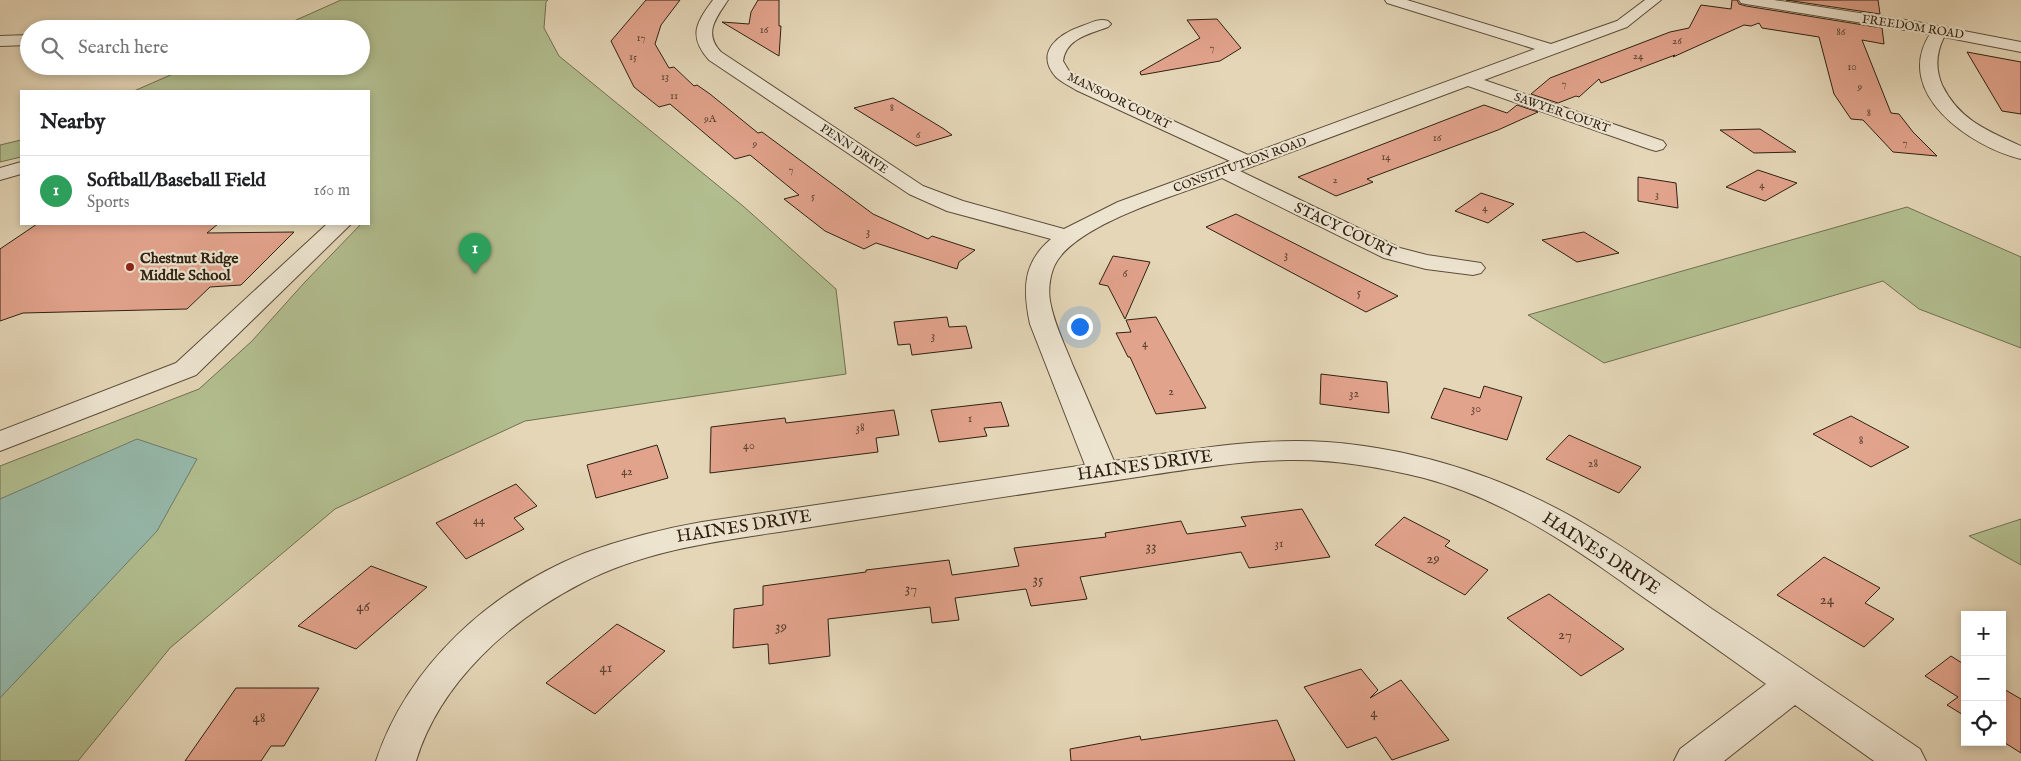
<!DOCTYPE html>
<meta charset="utf-8">
<style>
body{margin:0;font-family:"IM FELL English",serif;background:#f2f2f2;color:#202124}
.controls{position:absolute;right:15px;bottom:15px;display:grid;overflow:hidden;border-radius:0px;box-shadow:0 2px 8px #0003}
.controls button{width:45px;height:45px;display:grid;place-items:center;padding:0;border:0;border-bottom:1px solid #e0e0e0;background:#fff;color:#202124;font:25px sans-serif}
.you{position:absolute;left:1079px;top:326px;width:18px;height:18px;margin:-12px;border:4px solid #fff;border-radius:50%;background:#1a73e8;box-shadow:0 0 0 8px #1a73e833}
.badge{display:grid;place-items:center;width:32px;height:32px;border-radius:50%;background:#8f2418;color:#fff;font-size:16px;font-weight:700}
.pin{position:absolute;translate:-50% -41px;filter:drop-shadow(0 1px 2px #0008)}
.pin::after{content:'';position:absolute;top:26px;width:18px;height:15px;background:inherit;clip-path:polygon(0 0,100% 0,50% 100%)}
.list{margin:0;padding:0;list-style:none}
h2{display:flex;justify-content:space-between;align-items:center;height:65px;margin:0;padding:0 20px;font-size:21px}
h2 small{font-size:16px;font-weight:400;color:#757577}
.list li{display:grid;grid-template-columns:32px 1fr auto;gap:15px;align-items:center;box-sizing:border-box;height:70px;padding:0 20px;border-top:1px solid #e0e0e0}
.list b{display:block;font-size:19px;white-space:nowrap}
.list p{margin:0;font-size:16px;white-space:nowrap;color:#757577}
.list em{font-size:16px;font-style:normal;color:#757577}
.icon{flex:none;width:28px;height:28px;fill:none;stroke:currentColor;stroke-width:2;stroke-linecap:round;stroke-linejoin:round}
.map{position:relative;flex:none;width:2021px;height:761px;overflow:hidden}
.search{position:absolute;background:#fff;box-shadow:0 2px 8px #0003;left:20px;top:20px;width:350px;height:55px;display:flex;align-items:center;gap:12px;box-sizing:border-box;padding:0 18px;border-radius:28px;color:#757577;font-size:19px}
.panel{position:absolute;background:#fff;box-shadow:0 2px 8px #0003;left:20px;top:90px;width:350px;height:135px;border-radius:0px}
.map>svg:first-child{display:block}
.green{fill:#b2be8f;stroke:#707050}
.water{fill:#96b9ab;stroke:#6d7c6d}
.building{fill:#e2a38c;stroke:#2f2111}
.lines{fill:none;stroke-linecap:round;stroke-linejoin:round}
.minor-casing{stroke:#5c4e3a;stroke-width:2}
.minor{fill:#ede4d0;fill-rule:evenodd}
.poi-dot{fill:#8f2418;stroke:#ede4d0;stroke-width:2}
.labels{text-anchor:middle;dominant-baseline:central;stroke-width:4.5;stroke-linejoin:round;paint-order:stroke}
.far-number-label{font-size:11px;fill:#5c4230}
.far-street-label{font-size:12px;fill:#2f2111;stroke:#ede4d0}
.number-label{font-size:12px;fill:#5c4230}
.street-label{font-size:15px;fill:#2f2111;stroke:#ede4d0}
.poi-label{font-size:15px;font-weight:bold;fill:#2f2111;stroke:#ede4d0;text-anchor:start}
.near-number-label{font-size:15px;fill:#5c4230}
.near-street-label{font-size:18px;fill:#2f2111;stroke:#ede4d0}
</style>
<div class="map">
<svg width="2021" height="761" viewBox="0 0 2021 761">
<rect width="100%" height="100%" fill="#e4d6b7"/>
<filter id="stains"><feTurbulence type="fractalNoise" baseFrequency=".004" numOctaves="4"/><feColorMatrix values="0 0 0 0 .2 0 0 0 0 .09 0 0 0 0 .02 0 0 0 .5 -.17"/></filter>
<radialGradient id="worn" r=".72"><stop offset=".6" stop-color="#630" stop-opacity="0"/><stop offset="1" stop-color="#630" stop-opacity=".3"/></radialGradient>
<path class="green" d="M341 0H548L546 2 544 28 559 56 743 206 836 289 846 374 525 421 335 509 170 648 78 761H0V466L199 389 252 341 304 283 361 224H369V91H134L191 66H361V29H276Z
M21 140V157L0 162V145Z
M1907 207 2021 257V348L1919 309 1883 281 1604 363 1528 315Z
M2021 519V565L1969 536Z"/>
<path class="water" d="M137 439 197 459 157 531 0 698V499Z"/>
<path class="building" d="M646 0H680L661 25 655 44 669 68 674 67 694 86 697 85 710 94 758 133 762 132 873 214 928 239 932 236 975 250 959 262 957 269 876 243 864 249 825 231 784 199 799 195 750 155 735 159 670 104 659 107 634 87 611 41Z
M758 0H779V26H781L779 56 722 22 749 24 751 12Z
M1732 0H1737L1739 4 1746 6 1882 28 1884 44 1862 40 1891 113 1899 114 1913 132 1937 156 1893 152 1863 120 1851 119 1834 94 1819 37 1762 28 1759 23 1751 26 1744 25 1673 57 1675 55 1601 83 1599 79 1579 97 1576 96 1558 103 1531 94 1550 78 1670 32 1689 28 1701 5 1731 9Z
M1786 0H1878L1880 14Z
M1217 19 1241 48 1220 61 1141 75 1140 72 1200 38 1187 20Z
M1967 52 2021 62V114L2002 111Z
M893 98 944 129 952 135 916 146 854 108Z
M1484 105 1507 113 1517 105 1538 112 1498 130 1367 179 1373 182 1336 196 1298 177Z
M1760 129 1796 152 1754 153 1720 130Z
M1758 170 1797 183 1765 201 1726 187Z
M1638 177 1676 183 1678 208 1638 201Z
M1481 193 1514 204 1488 223 1455 211Z
M1236 214 1266 229 1398 296 1366 312 1206 227Z
M37 224H218L207 233 294 232 241 285 210 287 187 309 23 313 0 321V249Z
M1584 232 1619 253 1577 262 1542 240Z
M1113 256 1150 262 1125 319 1108 286 1099 284Z
M947 317 949 327 966 326 972 348 912 355 910 344 898 345 894 322Z
M1156 317 1188 375 1206 408 1156 414 1130 357H1128L1116 333 1131 332 1126 320Z
M1321 374 1387 382 1389 413 1320 404Z
M1484 386 1522 397 1507 440 1431 418 1444 388 1480 398Z
M1001 402 1009 426 984 428 987 436 939 442 931 410Z
M894 410 899 435 876 438 878 452 710 473 711 427 785 418 786 423Z
M1851 416 1909 447 1871 467 1813 434Z
M1569 435 1641 467 1619 493 1546 459Z
M657 445 668 478 596 498 587 465Z
M516 484 537 506 514 518 524 529 466 559 436 523Z
M1302 509 1330 557 1249 568 1241 552 1080 577 1087 599 1031 606 1026 589 955 598 959 620 932 623 930 607 828 619 830 656 769 664 768 644 733 648 734 609 763 605V586L866 572V570L949 560 952 575 1019 566 1014 548 1106 537 1105 533 1181 521 1187 534 1246 526 1241 517Z
M1404 517 1450 541 1445 546 1488 570 1465 595 1375 545Z
M1824 557 1880 588 1865 603 1894 619 1864 647 1777 595Z
M371 566 427 587 356 649 298 626Z
M1549 594 1624 649 1581 676 1507 618Z
M617 624 665 651 595 714 546 683Z
M1951 656 1965 665V716L1947 705 1958 697 1925 676Z
M1361 669 1378 690 1370 698 1401 680 1449 740 1392 760 1376 737 1347 748 1304 687Z
M236 688H319L284 746H271L261 761H185Z
M2002 688 2021 699V753L2002 741Z
M1277 720 1295 761H1071L1070 749 1140 736 1141 740Z"/>
<g class="lines">
<defs>
<path id="minor" d="M713 0H728C716 18 703 33 721 52L923 186 963 201 1064 229 1118 202 1230 161 1076 90C1070 86 1061 82 1056 77 1034 52 1059 34 1082 26 1091 23 1099 18 1108 21L1111 24 1108 27C1090 34 1066 38 1063 61L1069 71 1088 82 1248 155 1535 49 1387 3 1385 0H1407L1551 44 1617 21 1645 0H1661L1627 27 1484 80 1663 141 1666 145 1663 149 1656 151 1649 149 1468 86 1240 171 1400 248 1427 255 1481 263 1485 268 1481 273 1473 275 1426 269 1384 258 1222 178C1178 195 1082 222 1057 261 1050 272 1048 289 1050 301 1054 324 1065 345 1073 366 1087 397 1100 429 1114 461 1184 451 1256 437 1327 442 1421 449 1513 480 1593 529 1634 553 1673 582 1712 609 1782 655 1851 702 1920 749L1926 761H1874L1795 705 1724 761H1674L1680 749 1766 684C1723 653 1680 623 1636 592 1571 545 1503 499 1424 478 1380 467 1334 459 1289 460 1236 461 1184 470 1131 478 1059 489 986 499 914 511 869 518 824 525 779 532 712 542 644 551 582 583 510 620 440 682 416 761H376C408 665 491 590 585 553 623 539 662 529 702 522L1085 465 1030 324C1023 291 1022 263 1051 239L947 211 909 194 709 60C688 36 696 23 713 0Z
M1739 0H1774L1912 21 2021 42V52L1944 37C1936 53 1935 68 1942 85 1959 120 1988 131 2021 146V159C1971 147 1892 93 1930 34L1746 4 1741 3Z
M29 35V45L0 46V36Z
M21 162V174L0 180V168Z
M327 224H351L196 375 0 451V431L176 363Z"/>
</defs>
<use href="#minor" class="minor-casing"/>
<use href="#minor" class="minor"/>
</g>
<circle class="poi-dot" cx="130" cy="267" r="5"/>
<g class="labels">
<g class="far-number-label">
<text x="764" y="30">16</text>
<text x="1841" y="32">86</text>
<text x="641" y="38">17</text>
<text x="1677" y="41">26</text>
<text x="1212" y="48">7</text>
<text x="1638" y="56">24</text>
<text x="633" y="57">15</text>
<text x="1852" y="67">10</text>
<text x="665" y="77">13</text>
<text x="1564" y="84">7</text>
<text x="1860" y="87">9</text>
<text x="674" y="96">11</text>
<text x="892" y="108">8</text>
<text x="1869" y="113">8</text>
<text x="710" y="119">9A</text>
<text x="918" y="135">6</text>
<text x="1437" y="138">16</text>
<text x="1905" y="143">7</text>
<text x="755" y="144">9</text>
<text x="1386" y="157">14</text>
<text x="791" y="170">7</text>
<text x="1335" y="180">2</text>
<text x="1762" y="185">4</text>
<text x="1657" y="195">3</text>
<text x="813" y="196">5</text>
<text x="1485" y="208">4</text>
</g>
<g class="far-street-label">
<text transform="translate(1913 27) rotate(9)">FREEDOM ROAD</text>
<text transform="translate(1119 101) rotate(26)">MANSOOR COURT</text>
<text transform="translate(1562 113) rotate(19)">SAWYER COURT</text>
<text transform="translate(854 149) rotate(34)">PENN DRIVE</text>
<text transform="translate(1240 165) rotate(-20)">CONSTITUTION ROAD</text>
</g>
<g class="number-label">
<text x="868" y="231">3</text>
<text x="1286" y="254">3</text>
<text x="1125" y="273">6</text>
<text x="1359" y="292">5</text>
<text x="933" y="335">3</text>
<text x="1145" y="343">4</text>
<text x="1171" y="391">2</text>
<text x="1354" y="393">32</text>
<text x="1476" y="408">30</text>
<text x="970" y="418">1</text>
<text x="860" y="427">38</text>
<text x="1861" y="440">8</text>
<text x="749" y="445">40</text>
<text x="1593" y="463">28</text>
<text x="627" y="471">42</text>
<text x="479" y="520">44</text>
<text x="1279" y="543">31</text>
</g>
<g class="street-label">
<text transform="translate(1345 230) rotate(25)">STACY COURT</text>
</g>
<g class="poi-label">
<text x="140" y="258">Chestnut Ridge<tspan x="140" dy="17">Middle School</tspan></text>
</g>
<g class="near-number-label">
<text x="1151" y="546">33</text>
<text x="1433" y="558">29</text>
<text x="1038" y="579">35</text>
<text x="911" y="588">37</text>
<text x="1827" y="599">24</text>
<text x="363" y="606">46</text>
<text x="781" y="626">39</text>
<text x="1565" y="634">27</text>
<text x="606" y="667">41</text>
<text x="1374" y="712">4</text>
<text x="259" y="717">48</text>
</g>
<g class="near-street-label">
<text transform="translate(1145 466) rotate(-8)">HAINES DRIVE</text>
<text transform="translate(744 527) rotate(-9)">HAINES DRIVE</text>
<text transform="translate(1601 554) rotate(33)">HAINES DRIVE</text>
</g>
</g>
<rect width="100%" height="100%" filter="url(#stains)"/>
<rect width="100%" height="100%" fill="url(#worn)"/>
</svg>
<div class="controls">
<button>+</button>
<button>−</button>
<button><svg class="icon" aria-label="locate" viewBox="0 0 24 24"><circle cx="12" cy="12" r="6"/><path d="M12 2v4M12 18v4M2 12h4M18 12h4"/></svg></button>
</div>
<div class="you"></div>
<div class="pin badge" style="left:475px;top:274px;background:#2e9e5b">1</div>
<div class="search"><svg class="icon" aria-label="search" viewBox="0 0 24 24"><circle cx="10" cy="10" r="6"/><path d="M15 15l6 6"/></svg>Search here</div>
<section class="panel">
<h2>Nearby<small></small></h2>
<ul class="list">
<li><span class="badge" style="background:#2e9e5b">1</span><div><b>Softball/Baseball Field</b><p>Sports</p></div><em>160 m</em></li>
</ul>
</section>
</div>
